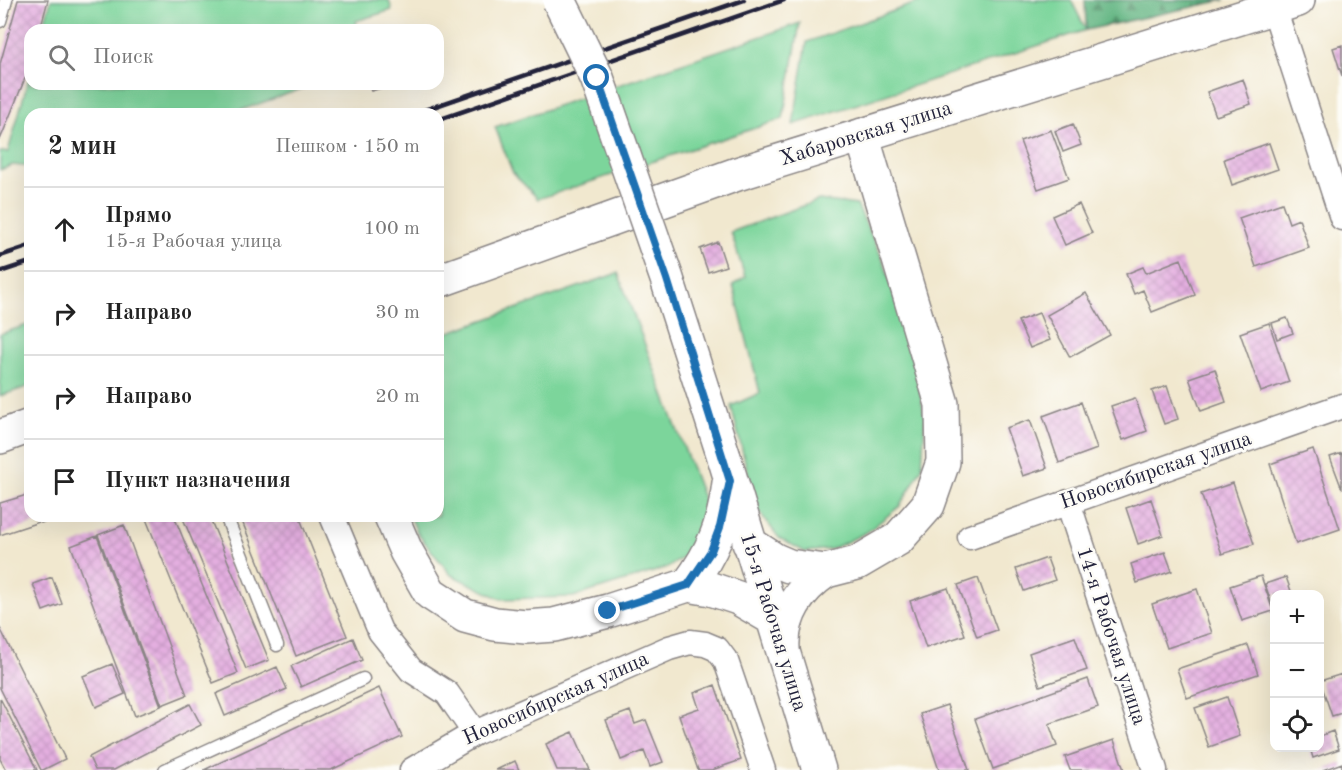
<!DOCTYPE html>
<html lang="ru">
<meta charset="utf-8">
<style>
body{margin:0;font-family:"Old Standard TT",serif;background:#f6f6f6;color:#222}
.controls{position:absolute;right:18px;bottom:18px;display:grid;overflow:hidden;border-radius:12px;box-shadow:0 6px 24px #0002}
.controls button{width:54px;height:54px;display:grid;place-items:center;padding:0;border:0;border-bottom:2px solid #e0e0e0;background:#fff;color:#222;font:30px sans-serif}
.stop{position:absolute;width:18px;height:18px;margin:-14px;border:4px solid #1f6fb2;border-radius:50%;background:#fff}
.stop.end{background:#1f6fb2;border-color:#fff;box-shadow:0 2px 6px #0008}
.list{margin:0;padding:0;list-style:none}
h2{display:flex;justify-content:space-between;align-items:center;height:78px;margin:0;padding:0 24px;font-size:26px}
h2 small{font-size:20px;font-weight:400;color:#767676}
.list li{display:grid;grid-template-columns:39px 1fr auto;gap:18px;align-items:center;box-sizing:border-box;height:84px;padding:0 24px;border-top:2px solid #e0e0e0}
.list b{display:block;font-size:22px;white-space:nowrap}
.list p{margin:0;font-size:20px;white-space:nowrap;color:#767676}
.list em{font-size:20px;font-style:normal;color:#767676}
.icon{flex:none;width:33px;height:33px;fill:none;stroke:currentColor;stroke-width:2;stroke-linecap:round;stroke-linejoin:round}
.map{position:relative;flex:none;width:1342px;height:770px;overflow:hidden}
.search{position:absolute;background:#fff;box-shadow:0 6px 24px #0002;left:24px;top:24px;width:420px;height:66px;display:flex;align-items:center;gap:15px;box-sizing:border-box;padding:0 21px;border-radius:18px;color:#767676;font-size:22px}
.panel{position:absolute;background:#fff;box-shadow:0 6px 24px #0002;left:24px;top:108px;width:420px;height:414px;border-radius:18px}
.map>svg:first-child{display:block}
.grass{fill:#7bd59b;stroke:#4e7c6b;stroke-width:1.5}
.forest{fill:url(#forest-firs);stroke:#436c5f;stroke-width:1.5}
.building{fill:url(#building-cross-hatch)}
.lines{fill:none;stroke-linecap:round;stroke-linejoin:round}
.lane-casing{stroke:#8a8585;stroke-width:15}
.street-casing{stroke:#8a8585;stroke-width:27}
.secondary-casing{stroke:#8a8585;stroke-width:36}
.lane{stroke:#fff;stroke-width:12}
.street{stroke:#fff;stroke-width:24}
.secondary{stroke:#fff;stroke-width:33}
.rail{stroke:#22223b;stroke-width:4.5}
.secondary-bridge-casing{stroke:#8a8585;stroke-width:36;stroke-linecap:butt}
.secondary-bridge{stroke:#fff;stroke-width:33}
.route{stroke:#1f6fb2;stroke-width:8}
.labels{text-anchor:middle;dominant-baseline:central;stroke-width:5;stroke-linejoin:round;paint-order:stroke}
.street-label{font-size:21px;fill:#22223b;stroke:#fdfcf7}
</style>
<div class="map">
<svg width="1342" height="770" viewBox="0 0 1342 770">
<defs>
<pattern id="forest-firs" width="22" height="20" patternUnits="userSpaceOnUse" patternTransform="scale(1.5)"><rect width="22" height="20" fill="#64b683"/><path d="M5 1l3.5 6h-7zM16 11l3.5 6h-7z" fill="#52946c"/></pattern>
<pattern id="building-cross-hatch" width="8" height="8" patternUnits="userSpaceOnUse" patternTransform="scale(1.5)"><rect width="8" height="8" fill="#e4afe0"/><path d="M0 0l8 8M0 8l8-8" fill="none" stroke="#c396c1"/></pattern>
</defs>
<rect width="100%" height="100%" fill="#fdfcf7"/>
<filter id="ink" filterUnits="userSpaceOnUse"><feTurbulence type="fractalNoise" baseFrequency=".0167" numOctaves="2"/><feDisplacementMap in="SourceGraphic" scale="12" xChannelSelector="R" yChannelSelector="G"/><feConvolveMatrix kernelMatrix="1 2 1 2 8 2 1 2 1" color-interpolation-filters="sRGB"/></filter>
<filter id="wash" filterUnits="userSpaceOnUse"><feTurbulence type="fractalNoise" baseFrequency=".008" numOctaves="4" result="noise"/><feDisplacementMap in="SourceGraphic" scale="24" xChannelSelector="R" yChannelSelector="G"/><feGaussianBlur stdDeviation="1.35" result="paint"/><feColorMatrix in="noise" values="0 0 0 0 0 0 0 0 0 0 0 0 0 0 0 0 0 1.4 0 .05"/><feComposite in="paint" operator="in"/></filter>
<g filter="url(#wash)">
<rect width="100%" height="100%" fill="#f1e8cf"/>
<path class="grass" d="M51 0H389L392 10 356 21 358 30H42Z
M924 0H1071L1086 30 793 125 807 42Z
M800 23 783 119 538 199 513 173 495 127Z
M30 74V84H309L304 88 230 114H30V167L13 165 0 170V152H8Z
M819 200 857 205 884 262 913 353 925 418 922 468 900 506 867 532 832 549 805 552 779 538 757 509 731 406 760 393 733 285 745 277 731 232Z
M618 273 706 506 701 535 686 555 669 567 573 597 501 599 451 575 418 534 410 516H438V336Z
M30 324V386L0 396V334Z"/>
<path class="forest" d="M1085 0H1225L1086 30Z"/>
<g id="blocks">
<path class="building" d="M18 0H48L40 30H30V66L0 140V64Z
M1342 45V76L1333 48Z
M1243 79 1251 104 1216 116 1207 92Z
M368 84H388L389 86 371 91Z
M1073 124 1081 145 1063 152 1055 131Z
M1051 130 1069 178 1038 189 1020 141Z
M1269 143 1278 169 1232 185 1224 159Z
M1282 203 1289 223 1299 219 1309 248 1256 267 1239 218Z
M1079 204 1092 233 1065 245 1052 216Z
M718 242 726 266 708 272 700 249Z
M1181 259 1195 295 1152 312 1143 290 1134 294 1126 274 1143 267 1146 273Z
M1086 293 1110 335 1070 357 1047 315Z
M1039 313 1050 340 1030 348 1018 321Z
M1287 318 1293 333 1277 339 1272 323Z
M1269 323 1289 382 1261 392 1240 333Z
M1215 369 1226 402 1201 411 1189 378Z
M1167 386 1178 419 1164 424 1152 391Z
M1135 398 1147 431 1123 440 1111 406Z
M1081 402 1097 449 1059 463 1043 416Z
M1030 420 1047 468 1023 476 1006 428Z
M1313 449 1340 529 1296 544 1270 464Z
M1342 453V489L1330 457Z
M1233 483 1254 544 1222 554 1201 494Z
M30 494V516H37L39 522 0 535V503Z
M1151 499 1163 535 1138 544 1126 508Z
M38 516H60L41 523Z
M153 516H174L238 673 213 683 146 519Z
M182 516H209L269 660 246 669Z
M240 516H299L347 636 296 656Z
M124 525 187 695 162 705 98 535Z
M97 536 161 706 135 716 71 546Z
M1165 552 1172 571 1137 583 1131 564Z
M1047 558 1055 580 1024 591 1016 569Z
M1261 576 1273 611 1242 621 1230 586Z
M52 577 62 604 43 611 33 584Z
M1286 577 1292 594H1274V610L1265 584Z
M978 578 997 630 977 637 958 585Z
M948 588 965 635 926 648 910 601Z
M1197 589 1212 633 1167 648 1152 604Z
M0 628 65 759 43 770H41L0 688Z
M1075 637 1087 670 1040 686 1029 653Z
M353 638 362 660 301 687 291 666Z
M1248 645 1258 674 1187 698 1177 669Z
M112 664 125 694 96 707 83 676Z
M277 667 287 689 225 716 216 694Z
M1342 674V713L1332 716 1320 681Z
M1088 679 1098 707 1049 724 1057 746 993 769 975 719Z
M715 685 741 760 712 770H698L679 715 699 708 694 693Z
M379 688 402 737 331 770H204Z
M1227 697 1240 736 1209 747 1195 708Z
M0 698 37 770H6L0 759Z
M190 704 201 725 114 770H95L89 757Z
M947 705 969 770H939L920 714Z
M630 711 635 724 646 720 663 762 650 767 644 751 621 760 606 720Z
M1333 731 1339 749 1313 758 1310 748H1320V736Z
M573 732 590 770H557L546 744Z
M1114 740 1124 770H1070L1065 757Z
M515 761 519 770H496Z
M1342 763V770H1323Z"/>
</g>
</g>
<g filter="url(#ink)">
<use href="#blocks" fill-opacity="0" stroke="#8a8585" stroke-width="1.5"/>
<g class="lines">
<defs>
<path id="lane" d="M0 21 6 0
M226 516 277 645
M165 770 363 679"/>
<path id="street" d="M1274 8 1342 218
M1068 502 1155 770
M332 516 380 631 411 670 447 693 475 733
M970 537 1342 406
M412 770 475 733 669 648 690 642 705 644 717 649 726 661 763 770"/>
<path id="secondary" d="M438 281 737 174 1298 0
M0 437 30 426
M724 457 819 770
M391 516 406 551 430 593 465 616 495 624 526 627 554 625 608 611 688 585 711 589 738 598 772 618
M749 543 775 560 789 566 826 571 857 563 898 539 928 505 943 462 942 404 862 135
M688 585C713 552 724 524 729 483
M783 649C781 615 800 589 826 571"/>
</defs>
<use href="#lane" class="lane-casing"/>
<use href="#street" class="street-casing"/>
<use href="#secondary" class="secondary-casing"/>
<use href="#lane" class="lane"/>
<use href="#street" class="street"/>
<use href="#secondary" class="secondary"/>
<path class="rail" d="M413 114 744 0
M438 120 784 0
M0 256 30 246
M0 272 30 262"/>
<defs>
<path id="secondary-bridge" d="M559 0 597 78 667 279 724 457"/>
</defs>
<use href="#secondary-bridge" class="secondary-bridge-casing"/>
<use href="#secondary-bridge" class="secondary-bridge"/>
</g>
</g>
<g class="lines" filter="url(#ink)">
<path class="route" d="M597 78 667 279 730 481 720 527 711 551 688 585 608 611"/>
</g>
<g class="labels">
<g class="street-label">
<text transform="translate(866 134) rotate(-17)">Хабаровская улица</text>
<text transform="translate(1156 471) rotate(-19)">Новосибирская улица</text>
<text transform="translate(773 622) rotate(73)">15-я Рабочая улица</text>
<text transform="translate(1111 636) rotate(72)">14-я Рабочая улица</text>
<text transform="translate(556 699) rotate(-24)">Новосибирская улица</text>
</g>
</g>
</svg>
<div class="controls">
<button>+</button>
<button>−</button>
<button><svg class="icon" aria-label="locate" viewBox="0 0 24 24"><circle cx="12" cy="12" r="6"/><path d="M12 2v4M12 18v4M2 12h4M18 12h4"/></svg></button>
</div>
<div class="stop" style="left:597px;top:78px"></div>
<div class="stop end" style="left:608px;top:611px"></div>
<div class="search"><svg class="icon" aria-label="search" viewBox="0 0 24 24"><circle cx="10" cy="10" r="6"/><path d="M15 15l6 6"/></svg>Поиск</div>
<section class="panel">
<h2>2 мин<small>Пешком · 150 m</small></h2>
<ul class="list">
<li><svg class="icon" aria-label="ahead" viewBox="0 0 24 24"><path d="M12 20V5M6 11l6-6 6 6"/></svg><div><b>Прямо</b><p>15-я Рабочая улица</p></div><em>100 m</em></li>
<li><svg class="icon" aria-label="right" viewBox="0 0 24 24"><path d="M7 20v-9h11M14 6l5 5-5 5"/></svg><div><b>Направо</b></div><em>30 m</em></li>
<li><svg class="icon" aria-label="right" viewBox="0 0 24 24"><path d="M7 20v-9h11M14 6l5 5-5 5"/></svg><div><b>Направо</b></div><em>20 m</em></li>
<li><svg class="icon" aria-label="arrive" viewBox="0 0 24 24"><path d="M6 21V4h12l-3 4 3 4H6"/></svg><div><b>Пункт назначения</b></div></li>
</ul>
</section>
</div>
